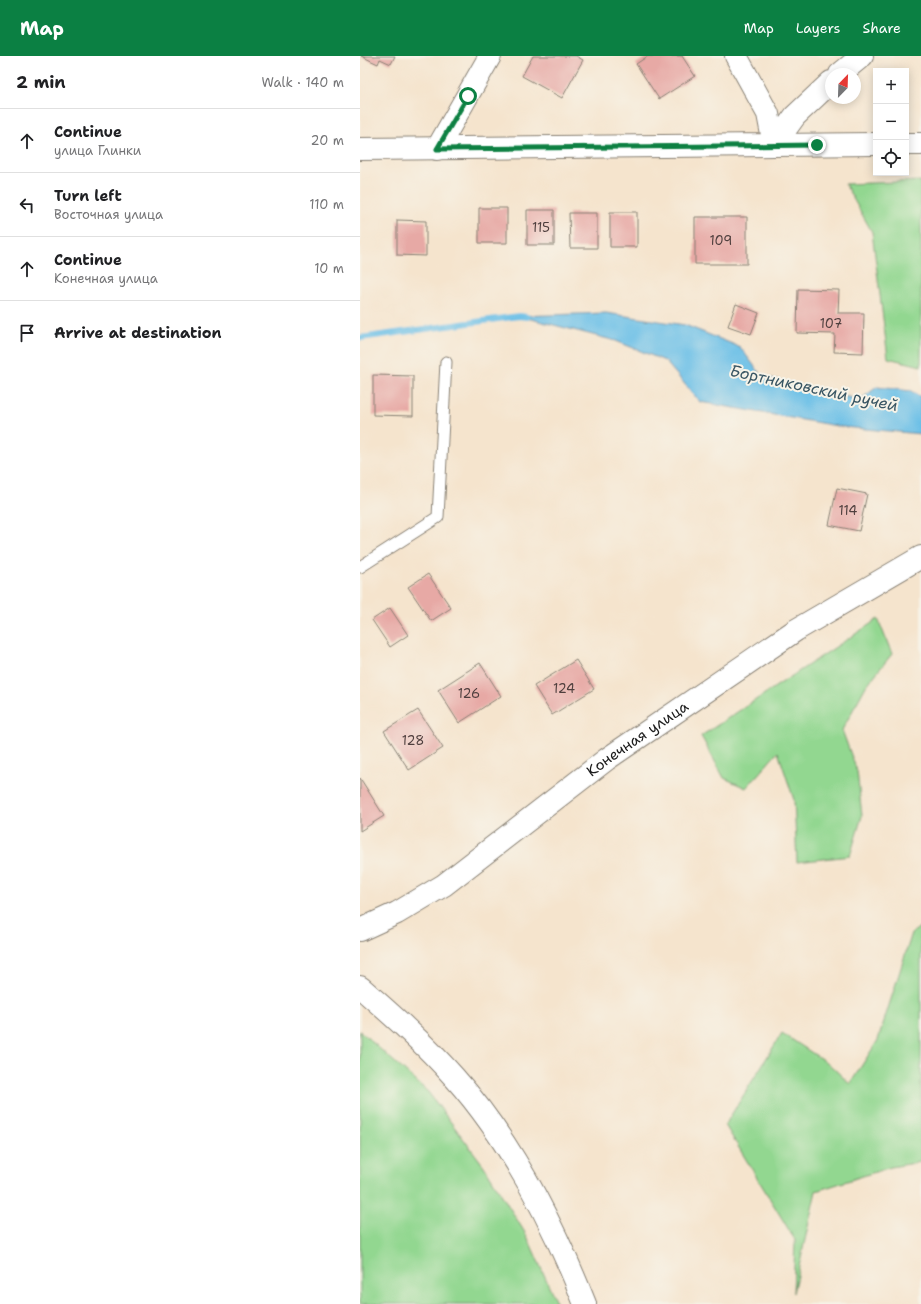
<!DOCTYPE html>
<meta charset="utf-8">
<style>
body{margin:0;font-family:"Shantell Sans",sans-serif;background:#f2f2f2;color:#202124}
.controls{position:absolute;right:12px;top:12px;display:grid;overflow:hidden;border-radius:0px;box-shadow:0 2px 10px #0003}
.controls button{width:36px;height:36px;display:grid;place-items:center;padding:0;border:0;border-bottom:1px solid #e0e0e0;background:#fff;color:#202124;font:20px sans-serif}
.compass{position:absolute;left:465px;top:12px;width:36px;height:36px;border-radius:50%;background:#fff;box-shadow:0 2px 10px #0003;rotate:23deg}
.stop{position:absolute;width:12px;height:12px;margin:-9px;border:3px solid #0b8043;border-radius:50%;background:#fff}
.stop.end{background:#0b8043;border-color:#fff;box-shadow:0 1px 4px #0008}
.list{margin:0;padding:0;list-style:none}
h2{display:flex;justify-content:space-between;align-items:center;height:52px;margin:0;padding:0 16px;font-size:17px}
h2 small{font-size:13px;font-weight:400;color:#757577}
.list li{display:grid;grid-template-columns:26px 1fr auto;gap:12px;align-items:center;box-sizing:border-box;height:64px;padding:0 16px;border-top:1px solid #e0e0e0}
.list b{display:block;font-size:15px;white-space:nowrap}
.list p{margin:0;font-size:13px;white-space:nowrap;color:#757577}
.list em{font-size:13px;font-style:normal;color:#757577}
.icon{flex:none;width:22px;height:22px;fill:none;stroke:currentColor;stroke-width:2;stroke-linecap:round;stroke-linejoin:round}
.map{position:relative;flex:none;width:561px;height:1248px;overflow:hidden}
header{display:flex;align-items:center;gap:24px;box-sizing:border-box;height:56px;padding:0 20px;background:#0b8043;color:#fff}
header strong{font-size:19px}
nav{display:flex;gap:22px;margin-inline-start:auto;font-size:14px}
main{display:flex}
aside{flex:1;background:#fff}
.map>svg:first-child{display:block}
.green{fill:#92d790;stroke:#577a56}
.water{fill:#6bbfe7;stroke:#446e82}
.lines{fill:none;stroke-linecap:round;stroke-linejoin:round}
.stream{stroke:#6bbfe7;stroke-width:6}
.building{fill:#e7a9a5}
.service-casing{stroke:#888074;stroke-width:13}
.minor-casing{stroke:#888074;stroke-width:24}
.service{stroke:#fff;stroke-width:11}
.minor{stroke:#fff;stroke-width:22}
.route{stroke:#0b8043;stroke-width:5}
.labels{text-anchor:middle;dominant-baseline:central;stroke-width:4;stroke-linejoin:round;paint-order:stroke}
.number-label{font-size:13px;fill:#4f3f3e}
.street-label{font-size:15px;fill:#1c1c1c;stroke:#f7f3e8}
.water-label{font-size:16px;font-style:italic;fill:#385563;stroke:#f7f3e8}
</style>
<header>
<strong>Map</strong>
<nav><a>Map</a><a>Layers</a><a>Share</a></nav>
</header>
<main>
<aside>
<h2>2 min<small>Walk · 140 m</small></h2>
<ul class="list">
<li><svg class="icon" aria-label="ahead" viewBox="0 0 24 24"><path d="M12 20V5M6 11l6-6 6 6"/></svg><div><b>Continue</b><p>улица Глинки</p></div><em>20 m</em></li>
<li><svg class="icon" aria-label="left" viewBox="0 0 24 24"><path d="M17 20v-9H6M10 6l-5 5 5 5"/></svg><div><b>Turn left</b><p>Восточная улица</p></div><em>110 m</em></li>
<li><svg class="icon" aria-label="ahead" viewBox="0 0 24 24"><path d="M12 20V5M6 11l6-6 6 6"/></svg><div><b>Continue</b><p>Конечная улица</p></div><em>10 m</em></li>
<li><svg class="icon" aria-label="arrive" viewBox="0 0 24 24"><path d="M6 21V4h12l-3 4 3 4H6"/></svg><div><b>Arrive at destination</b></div></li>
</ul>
</aside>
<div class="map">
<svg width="561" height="1248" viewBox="0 0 561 1248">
<rect width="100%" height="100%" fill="#f7f3e8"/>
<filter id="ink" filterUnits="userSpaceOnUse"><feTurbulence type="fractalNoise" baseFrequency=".025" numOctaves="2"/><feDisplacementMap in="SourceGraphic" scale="8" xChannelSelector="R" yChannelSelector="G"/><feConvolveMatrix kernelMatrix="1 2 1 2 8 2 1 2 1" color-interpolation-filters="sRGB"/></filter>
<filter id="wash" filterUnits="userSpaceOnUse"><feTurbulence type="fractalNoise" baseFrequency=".012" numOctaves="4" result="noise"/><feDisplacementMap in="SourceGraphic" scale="16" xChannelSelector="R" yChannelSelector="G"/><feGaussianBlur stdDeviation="0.9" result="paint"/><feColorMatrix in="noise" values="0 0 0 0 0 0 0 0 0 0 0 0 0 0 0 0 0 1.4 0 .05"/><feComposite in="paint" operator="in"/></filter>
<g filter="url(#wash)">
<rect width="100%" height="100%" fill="#f5e4cd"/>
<path class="green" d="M561 125V310L528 302 512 176 485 128Z
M518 563 532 598 506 630 482 674 497 715 502 760 490 800 437 806 434 744 418 696 386 732 364 722 341 680Z
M561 870V1106L531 1111 456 1135 433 1237 435 1184 365 1069 422 977 469 1008 490 1028 518 984 552 877Z
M0 975 68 1036 124 1110 167 1180 197 1248H0Z"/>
<path class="water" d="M246 257 325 269 380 291 402 320 500 344 517 331 551 335 561 341V378L483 371 340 346 305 305 256 285 159 260Z"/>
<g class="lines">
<path class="stream" d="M0 282 159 260 167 261"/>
</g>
<g id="blocks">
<path class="building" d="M1 0H35L31 8 20 3 18 8Z
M173 0H216L223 4 202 42 162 20Z
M288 0H322L335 20 299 43 276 8Z
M119 152H147V187H119Z
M167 154H194V189H167Z
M250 156H277V191H250Z
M209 157H237V192H210Z
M335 161H387V208H335Z
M37 164 66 165V200L37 199Z
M438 233 479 234 478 257H504L503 297 474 296 475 278 437 277Z
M376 248 399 257 391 278 368 270Z
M13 319 53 320V360L13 359Z
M477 432 507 438 499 475 469 469Z
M68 518 91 552 71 565 48 531Z
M30 552 48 579 30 591 12 564Z
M216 604 234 633 192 659 174 630Z
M120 607 141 640 99 667 78 634Z
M58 654 83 692 49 714 24 675Z
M0 722 24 760 0 775Z"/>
</g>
</g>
<g filter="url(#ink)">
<use href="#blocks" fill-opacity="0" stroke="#888074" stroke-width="1"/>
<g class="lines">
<defs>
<path id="service" d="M0 511 78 461 86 306"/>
<g id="minor">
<path d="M376 0 408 58 414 89 516 88"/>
<path d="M480 18 502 0"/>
<path d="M546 88H561"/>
<path d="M0 93 414 89 435 60 471 26"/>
<path d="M77 93 130 0"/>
<path id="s1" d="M0 874 37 857 84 829 247 703 436 574 561 501"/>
<path d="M0 931C33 960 65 988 94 1021 152 1086 193 1167 225 1248"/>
</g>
</defs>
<use href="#service" class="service-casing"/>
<use href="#minor" class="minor-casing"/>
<use href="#service" class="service"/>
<use href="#minor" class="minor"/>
</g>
</g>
<g class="lines" filter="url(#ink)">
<path class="route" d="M108 40 77 93 457 89"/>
</g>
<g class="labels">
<g class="number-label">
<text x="181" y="171">115</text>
<text x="361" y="184">109</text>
<text x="471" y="267">107</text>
<text x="488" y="454">114</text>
<text x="204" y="632">124</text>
<text x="109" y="637">126</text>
<text x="53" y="684">128</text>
</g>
<g class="street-label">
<text stroke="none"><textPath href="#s1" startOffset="338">Конечная улица</textPath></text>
</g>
<g class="water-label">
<text transform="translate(454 332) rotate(12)">Бортниковский ручей</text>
</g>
</g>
</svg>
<div class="controls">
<button>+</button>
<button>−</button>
<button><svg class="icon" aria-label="locate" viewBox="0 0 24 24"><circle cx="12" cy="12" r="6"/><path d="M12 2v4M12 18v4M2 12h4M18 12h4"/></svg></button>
</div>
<svg class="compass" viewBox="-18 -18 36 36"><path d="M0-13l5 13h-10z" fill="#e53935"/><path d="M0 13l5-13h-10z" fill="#757577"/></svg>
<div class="stop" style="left:108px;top:40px"></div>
<div class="stop end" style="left:457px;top:89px"></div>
</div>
</main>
